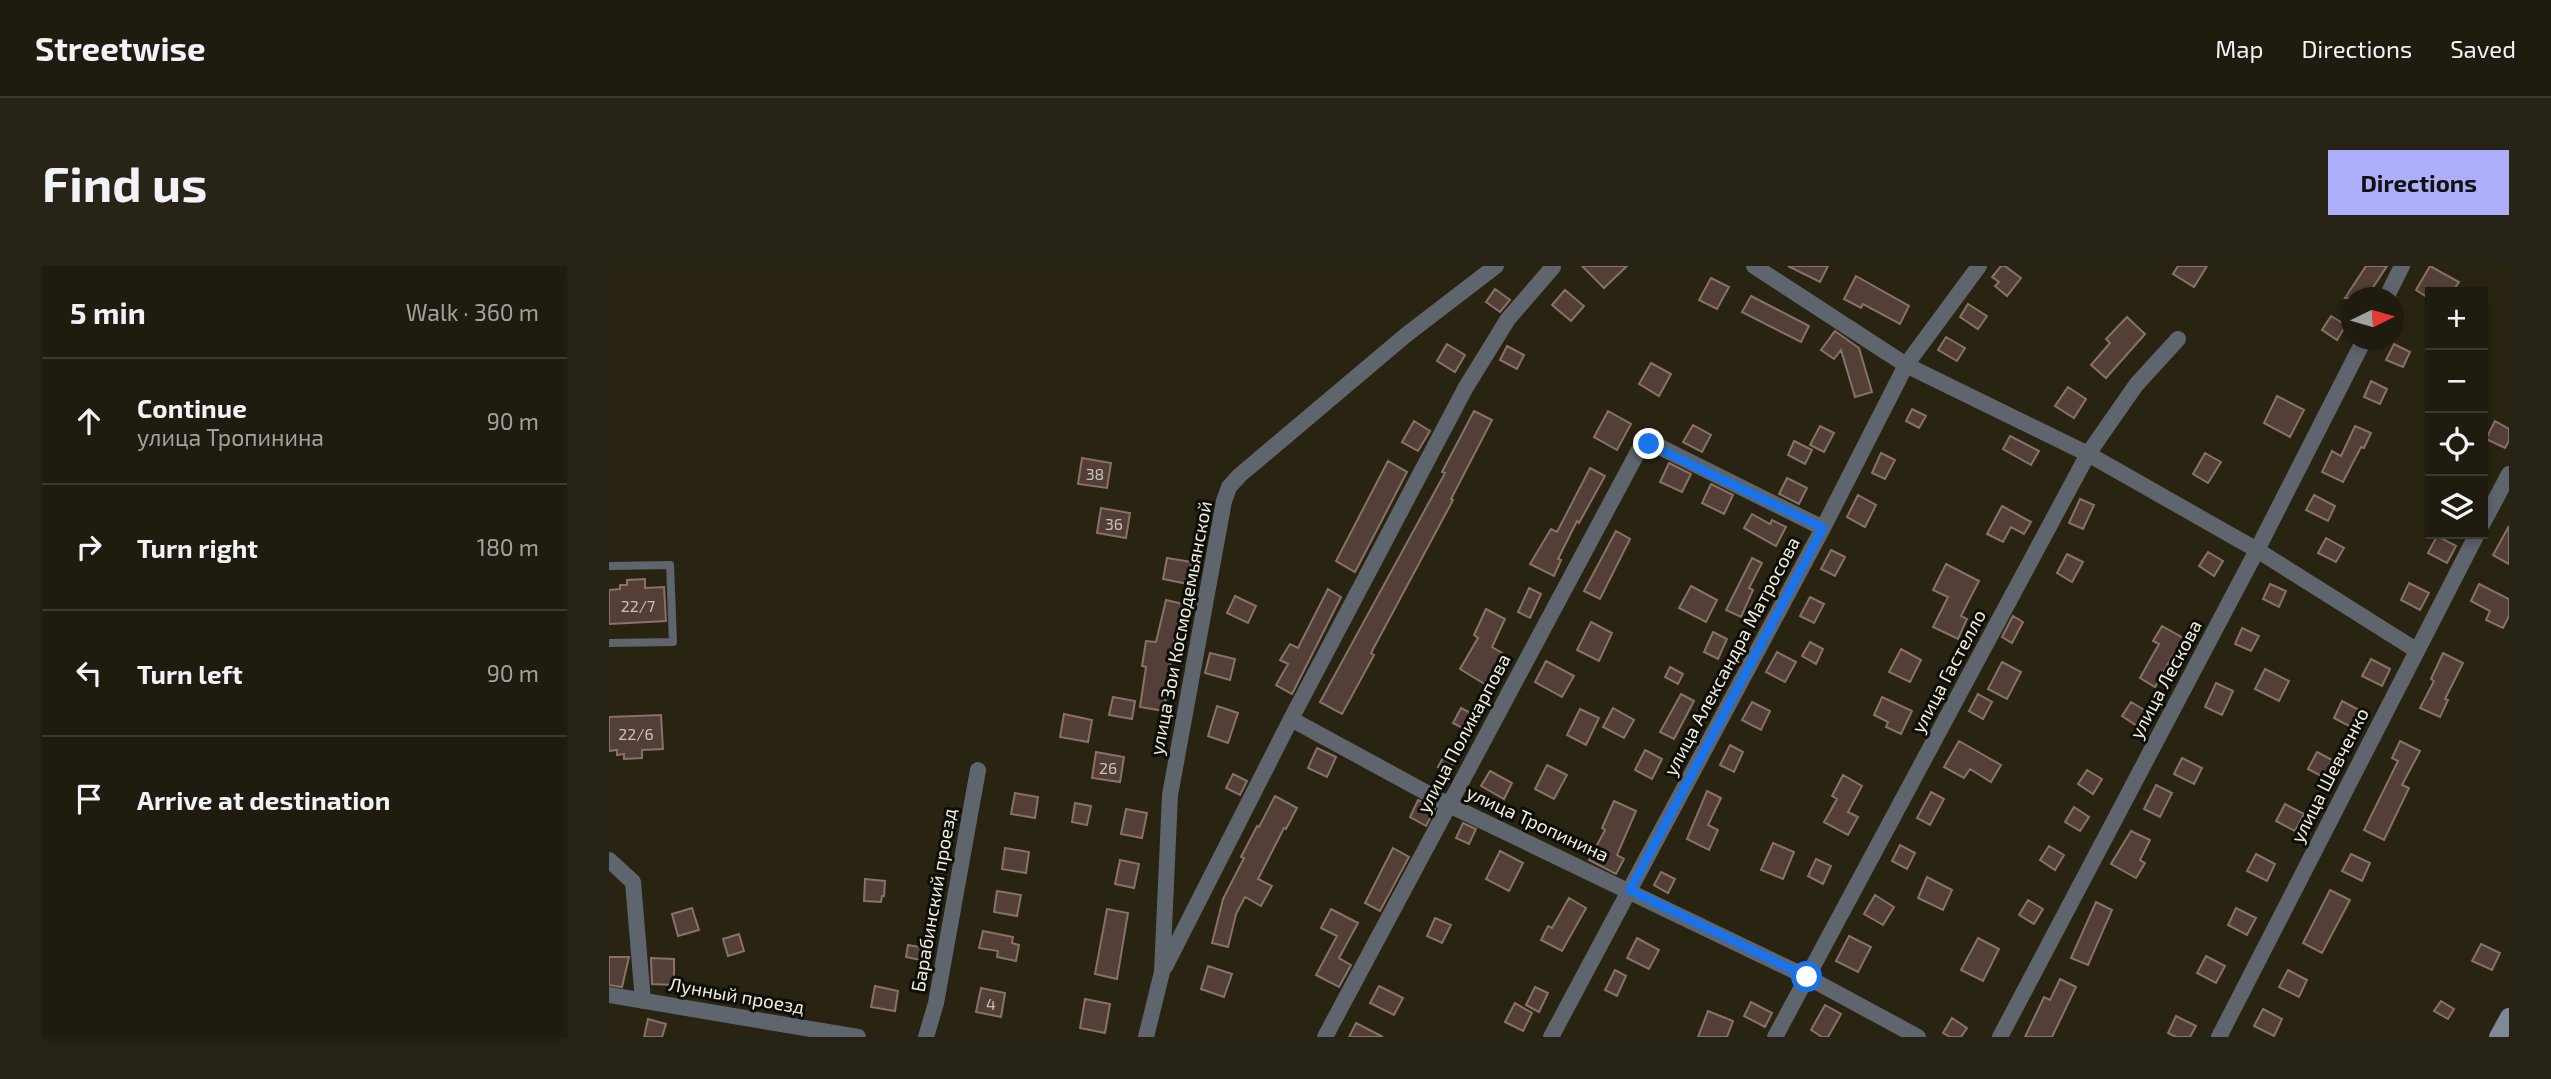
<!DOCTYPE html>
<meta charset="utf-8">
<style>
body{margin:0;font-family:"Exo 2",sans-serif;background:#272417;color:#f1f3f6}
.controls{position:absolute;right:21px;top:21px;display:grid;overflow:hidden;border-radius:0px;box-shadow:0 4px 10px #0003}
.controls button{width:63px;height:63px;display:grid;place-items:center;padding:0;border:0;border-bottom:2px solid #3c392e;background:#1f1b0e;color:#f1f3f6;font:35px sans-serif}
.compass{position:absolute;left:1732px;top:21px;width:63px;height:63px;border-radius:50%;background:#1f1b0e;box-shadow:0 4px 10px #0003;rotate:85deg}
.stop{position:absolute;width:21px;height:21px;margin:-16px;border:5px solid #1a73e8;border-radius:50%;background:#fff}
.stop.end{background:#1a73e8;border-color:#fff;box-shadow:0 2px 7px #0008}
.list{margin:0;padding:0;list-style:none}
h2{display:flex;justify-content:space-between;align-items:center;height:91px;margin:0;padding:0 28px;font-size:30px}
h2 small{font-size:23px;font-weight:400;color:#a1a19e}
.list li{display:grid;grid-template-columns:46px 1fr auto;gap:21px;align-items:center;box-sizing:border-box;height:126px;padding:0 28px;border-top:2px solid #3c392e}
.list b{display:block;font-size:26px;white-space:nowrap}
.list p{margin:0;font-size:23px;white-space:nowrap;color:#a1a19e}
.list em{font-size:23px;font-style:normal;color:#a1a19e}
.icon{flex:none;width:38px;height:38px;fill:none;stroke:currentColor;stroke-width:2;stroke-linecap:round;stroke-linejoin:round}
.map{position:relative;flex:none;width:1900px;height:771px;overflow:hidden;border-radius:0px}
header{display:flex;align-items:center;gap:42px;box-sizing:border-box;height:98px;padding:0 35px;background:#1f1b0e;border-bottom:2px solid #3c392e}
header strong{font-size:33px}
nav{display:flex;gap:38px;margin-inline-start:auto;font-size:24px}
.intro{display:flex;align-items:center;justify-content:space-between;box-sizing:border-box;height:168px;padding:0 42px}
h1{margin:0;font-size:49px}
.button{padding:18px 32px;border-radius:0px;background:#afaefa;color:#111;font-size:24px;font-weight:700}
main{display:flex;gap:42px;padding:0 42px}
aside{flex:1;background:#1f1b0e;border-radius:0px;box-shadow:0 4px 10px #0003}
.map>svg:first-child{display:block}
.building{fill:#533f37;stroke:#887168;stroke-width:2}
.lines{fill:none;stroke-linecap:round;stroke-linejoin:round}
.lane{stroke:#5f656d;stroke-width:8}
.street{stroke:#5f656d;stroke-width:16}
.secondary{stroke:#808996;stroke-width:18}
.route{stroke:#1a73e8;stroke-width:9}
.labels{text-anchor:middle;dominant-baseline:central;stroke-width:6;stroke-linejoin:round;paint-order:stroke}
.number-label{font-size:16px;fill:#c8c2b6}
.street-label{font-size:19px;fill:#efede1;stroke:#0f0e06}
</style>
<header>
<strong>Streetwise</strong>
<nav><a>Map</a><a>Directions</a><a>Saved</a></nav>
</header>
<div class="intro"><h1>Find us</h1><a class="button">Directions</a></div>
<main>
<aside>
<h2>5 min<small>Walk · 360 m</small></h2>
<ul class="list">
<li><svg class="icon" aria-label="ahead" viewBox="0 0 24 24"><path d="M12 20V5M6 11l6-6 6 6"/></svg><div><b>Continue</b><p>улица Тропинина</p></div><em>90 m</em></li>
<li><svg class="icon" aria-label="right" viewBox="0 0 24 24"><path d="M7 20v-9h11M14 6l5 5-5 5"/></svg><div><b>Turn right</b></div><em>180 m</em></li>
<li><svg class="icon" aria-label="left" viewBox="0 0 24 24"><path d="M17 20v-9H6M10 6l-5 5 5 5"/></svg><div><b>Turn left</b></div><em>90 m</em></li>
<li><svg class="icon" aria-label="arrive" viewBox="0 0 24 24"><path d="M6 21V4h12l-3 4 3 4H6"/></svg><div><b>Arrive at destination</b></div></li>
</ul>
</aside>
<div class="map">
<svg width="1900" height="771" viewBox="0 0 1900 771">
<rect width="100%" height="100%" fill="#292412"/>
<path class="building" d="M973 0H1018L995 22Z
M1179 0H1219L1211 16Z
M1392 0H1396L1412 12 1398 30 1386 20 1390 16 1383 11Z
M1569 0H1598L1585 21 1564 8Z
M1757 0H1778L1757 32H1736Z
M1821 0 1850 16 1843 26H1821V33L1807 24Z
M1247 10 1300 40 1291 58 1254 38 1252 42 1235 33Z
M1102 12 1120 21 1108 43 1090 34Z
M886 23 901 34 891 46 877 36Z
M956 24 975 40 962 55 943 39Z
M1142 30 1200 60 1192 76 1133 46Z
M1359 38 1378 50 1369 63 1351 51Z
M1722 50 1737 59 1728 74 1713 64Z
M1518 51 1536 68 1497 112 1482 99 1501 77 1497 73Z
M1226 65 1250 82 1263 126 1246 131 1232 84 1225 93 1212 84Z
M1337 71 1356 82 1348 95 1329 84Z
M838 78 856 89 846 106 828 95Z
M1785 78 1801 86 1794 101 1777 94Z
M898 80 915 89 908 103 891 94Z
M1042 97 1062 108 1050 130 1030 118Z
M1762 115 1778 123 1771 138 1755 131Z
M1459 121 1477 133 1465 152 1446 140Z
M1668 130 1695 144 1681 171 1655 157Z
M1303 143 1317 150 1310 162 1297 155Z
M865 145 883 154 842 233 844 234 762 387 765 389 733 448 711 436 836 207 833 206Z
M999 145 1022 158 1008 184 985 171Z
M805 155 821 165 809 185 793 176Z
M1886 155 1900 163V175L1896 182 1877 173Z
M1084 159 1102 169 1093 186 1074 176Z
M1211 160 1225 167 1215 186 1201 179Z
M1746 160 1762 167 1755 182 1752 181 1734 216 1713 206 1723 185 1732 190Z
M1401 170 1430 185 1422 199 1394 183Z
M1185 175 1203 184 1196 198 1179 189Z
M1272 187 1286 194 1276 213 1263 207Z
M1596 187 1612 196 1599 217 1584 208Z
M473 192 502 197 498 222 469 218Z
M779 195 798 206 746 306 727 295Z
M1060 197 1082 208 1073 226 1051 216Z
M981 202 996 210 970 257 968 255 949 293 952 294 945 310 921 298 942 263 948 266Z
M1178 212 1198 222 1190 238 1170 228Z
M1102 218 1124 229 1115 248 1093 237Z
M1249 229 1267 239 1256 261 1238 251Z
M1705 229 1726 240 1719 255 1697 244Z
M1471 233 1485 239 1474 263 1460 257Z
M1393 240 1422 256 1415 268 1402 261 1394 276 1378 268Z
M492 242 521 247 517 272 488 267Z
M1143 248 1161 258 1163 254 1177 261 1167 280 1135 262Z
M1900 260V298L1884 289Z
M1007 265 1021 273 991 333 975 325Z
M1828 270 1847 280 1838 297 1819 287Z
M1717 272 1735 282 1727 296 1709 287Z
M1222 284 1236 291 1226 310 1212 303Z
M1599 286 1614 295 1605 310 1590 300Z
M1458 288 1474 296 1463 316 1448 307Z
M558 292 583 296 579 318 554 313Z
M1143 292 1153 297 1140 322 1144 324 1132 351 1117 344Z
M1337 298 1370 315 1352 350 1358 353 1349 373 1324 361 1339 331 1324 324Z
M36 313V322L55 321 57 355 0 358V324L11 323V319H18V314Z
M1800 317 1820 327 1811 344 1792 334Z
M1661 318 1677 325 1670 341 1654 333Z
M1870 318 1900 333V350L1894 362 1877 354 1881 345 1862 335Z
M1082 320 1108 334 1097 356 1070 342Z
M920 322 932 328 921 352 909 346Z
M719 323 732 331 683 428 667 419 679 398 671 394 681 378 689 382Z
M626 330 647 340 639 357 618 347Z
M1201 331 1215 338 1205 357 1191 350Z
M557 334 574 338 564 379 555 445 531 441 537 401 533 400 537 375 547 376Z
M877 343 896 353 883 381 902 392 884 423 851 403 869 372 865 369Z
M1404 350 1414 356 1403 377 1393 371Z
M982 356 1003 367 990 395 968 384Z
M1553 360 1578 374 1569 389 1565 387 1546 421 1531 412 1550 378 1544 375Z
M1633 362 1650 370 1642 385 1626 378Z
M1104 366 1118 373 1109 393 1095 386Z
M1201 376 1214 383 1207 398 1193 390Z
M1292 383 1312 394 1301 416 1280 406Z
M1168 386 1187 396 1176 416 1157 406Z
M601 387 626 393 621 414 596 407Z
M1834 387 1854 397 1836 433 1839 434 1831 451 1811 442 1825 415 1822 413Z
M1762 393 1781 403 1773 420 1753 410Z
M937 395 965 410 953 431 926 416Z
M1393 396 1412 406 1398 433 1379 423Z
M1061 401 1074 408 1069 418 1056 411Z
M1656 403 1680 415 1670 435 1646 423Z
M1607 417 1624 425 1613 449 1596 441Z
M1072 428 1085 435 1065 473 1051 466Z
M1369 428 1383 436 1374 453 1360 445Z
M504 431 526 435 523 453 500 449Z
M1273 431 1303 445 1292 468 1277 461 1279 456 1265 449Z
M1733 435 1752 445 1744 462 1725 452Z
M1143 436 1161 445 1152 464 1133 454Z
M1522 436 1537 445 1528 460 1513 450Z
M608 440 629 447 619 477 599 470Z
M852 442 869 451 861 466 844 457Z
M1004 442 1025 454 1015 472 994 461Z
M971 443 990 452 977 479 958 469Z
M455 448 483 454 479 476 451 471Z
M52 449 54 483 33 484V492L15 493V488L8 489V484L0 485V451Z
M1350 475 1392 499 1382 516 1361 503 1355 512 1335 501Z
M1791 475 1811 485 1793 519 1800 522 1775 574 1755 564 1789 495 1783 492Z
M1121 479 1134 486 1125 506 1111 499Z
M708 482 727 491 718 511 699 502Z
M839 482 849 487 840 506 829 501Z
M1036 484 1053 493 1043 513 1026 504Z
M487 486 515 491 511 516 483 512Z
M1708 486 1727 496 1718 513 1699 503Z
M1573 492 1593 502 1585 518 1565 508Z
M938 499 958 509 945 533 926 523Z
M1478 504 1493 513 1484 528 1469 518Z
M881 505 903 517 895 533 872 520Z
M624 508 638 515 631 529 617 522Z
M1234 509 1253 520 1239 546 1249 551 1239 569 1215 556 1228 533 1223 530Z
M1547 519 1563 527 1551 551 1535 543Z
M1098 525 1112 532 1099 559 1109 564 1100 584 1078 573Z
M1322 526 1335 533 1321 559 1308 552Z
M406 527 429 531 426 552 402 548Z
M666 530 688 542 677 563 675 562 649 613 663 620 652 640 636 631 627 648 619 681 603 677 614 633 635 592 632 591 648 560 650 561Z
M809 534 826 543 817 560 801 551Z
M1005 535 1027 545 1008 589 1015 593 1007 608 980 594 996 564 993 562Z
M466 537 482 540 478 559 463 556Z
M1676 538 1695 548 1686 565 1667 555Z
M1465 541 1480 551 1471 565 1456 556Z
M517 543 538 547 533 572 512 568Z
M854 557 867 563 860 578 847 572Z
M1522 565 1541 574 1531 594 1536 597 1527 612 1502 598Z
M1164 577 1185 586 1174 613 1152 604Z
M1291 579 1306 587 1298 603 1283 595Z
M1440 580 1455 589 1446 604 1431 594Z
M396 582 420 586 417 607 393 603Z
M784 582 800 591 771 645 756 637Z
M891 585 914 597 900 625 877 613Z
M1647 588 1666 598 1658 615 1638 605Z
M1742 588 1761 597 1753 615 1733 605Z
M1207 593 1222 600 1214 618 1199 610Z
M511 594 530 598 525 622 506 618Z
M1052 606 1066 613 1059 627 1045 619Z
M1318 611 1343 624 1334 644 1309 632Z
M256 613 276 615 275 630H273L272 636 255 635Z
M1721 624 1741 634 1713 687 1694 677Z
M388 625 412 629 408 650 385 646Z
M1266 629 1285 641 1274 659 1255 648Z
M960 632 977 642 953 685 932 674 939 660 943 662Z
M1419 634 1434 643 1425 658 1410 649Z
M1487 636 1503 644 1479 699 1462 692Z
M83 642 90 664 69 670 63 648Z
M1627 642 1647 652 1638 669 1619 659Z
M498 643 519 647 508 713 486 708Z
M722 643 749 657 730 692 742 699 730 721 707 709 728 670 712 662Z
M826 652 842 659 833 677 818 670Z
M374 665 404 671 403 677 410 679 407 695 388 691 389 685 370 682Z
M130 668 135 685 119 690 114 673Z
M1240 670 1262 681 1249 706 1227 695Z
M1028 672 1050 684 1040 703 1018 692Z
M1369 672 1390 683 1374 715 1352 704Z
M1872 678 1891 687 1883 704 1863 695Z
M299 679 323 683 321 696 297 691Z
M1597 690 1616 700 1607 717 1588 707Z
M0 691H20L13 721 0 719Z
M42 692 65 693V719L43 718Z
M599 700 623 708 615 731 592 723Z
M1006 704 1017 710 1008 730 996 724Z
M1679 704 1698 714 1690 731 1670 721Z
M1451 713 1467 721 1443 771H1416L1435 731 1441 734Z
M266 720 289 725 286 745 262 741Z
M770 720 794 732 785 749 761 737Z
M926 721 939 727 930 746 917 739Z
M372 722 396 727 392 751 367 746Z
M476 733 501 738 496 767 471 762Z
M1832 735 1845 743 1839 753 1825 745Z
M1142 736 1163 747 1156 761 1135 750Z
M906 737 923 747 914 765 896 756Z
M1216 739 1232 748 1219 771H1213L1202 764Z
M1654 743 1673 753 1665 770 1645 760Z
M1099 745 1124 755 1118 771H1089Z
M1567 750 1587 760 1581 771H1567L1559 767Z
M1343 752 1358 762 1352 771H1341L1334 767Z
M39 753 57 758 53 771H35Z
M747 757 774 771H740Z"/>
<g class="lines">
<path class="lane" d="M0 300 61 299 64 376 0 377"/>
<path class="street" d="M1145 0 1297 99 1479 188 1648 284 1807 384
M1777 32 1793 0
M1874 257 1900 208
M682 453 840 539 1198 711 1309 771
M0 594 24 616 34 735
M556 701 682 453 857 121 899 53 944 1
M0 729 249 771
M317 771 327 737 369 504
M537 771 553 706 561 529 615 235 620 221 631 209 797 69 887 0
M716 771 1032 180 1040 178 1047 179 1214 262
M942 771 1214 262 1297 99 1370 0
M1166 771 1479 188 1527 119 1569 73
M1391 771 1648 284 1755 74
M1610 771 1868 268"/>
<path class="secondary" d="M1889 771 1900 751"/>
</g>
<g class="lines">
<path class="route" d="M1040 178 1214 262 1021 624 1198 711"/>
</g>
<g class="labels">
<g class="number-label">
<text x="486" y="207">38</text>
<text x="505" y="257">36</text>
<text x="29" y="339">22/7</text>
<text x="27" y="467">22/6</text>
<text x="499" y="501">26</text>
<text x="382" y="737">4</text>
</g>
<g class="street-label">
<text transform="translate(571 362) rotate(-79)">улица Зои Космодемьянской</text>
<text transform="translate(1122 390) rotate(-62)">улица Александра Матросова</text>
<text transform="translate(1339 405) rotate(-62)">улица Гастелло</text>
<text transform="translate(1556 413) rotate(-62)">улица Лескова</text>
<text transform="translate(854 467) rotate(-62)">улица Поликарпова</text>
<text transform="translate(1720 509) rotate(-63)">улица Шевченко</text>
<text transform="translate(929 557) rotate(25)">улица Тропинина</text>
<text transform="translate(324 634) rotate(-80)">Барабинский проезд</text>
<text transform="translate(128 729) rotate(10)">Лунный проезд</text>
</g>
</g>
</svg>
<div class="controls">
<button>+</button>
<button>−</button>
<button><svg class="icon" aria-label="locate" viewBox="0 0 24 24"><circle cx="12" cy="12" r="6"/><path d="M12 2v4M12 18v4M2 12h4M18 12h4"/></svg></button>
<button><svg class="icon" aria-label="layers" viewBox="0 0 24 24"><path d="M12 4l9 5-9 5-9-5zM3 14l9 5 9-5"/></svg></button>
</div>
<svg class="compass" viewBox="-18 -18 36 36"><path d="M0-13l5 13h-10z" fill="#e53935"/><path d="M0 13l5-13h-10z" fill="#a1a19e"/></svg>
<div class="stop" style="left:1198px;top:711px"></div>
<div class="stop end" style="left:1040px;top:178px"></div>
</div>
</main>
